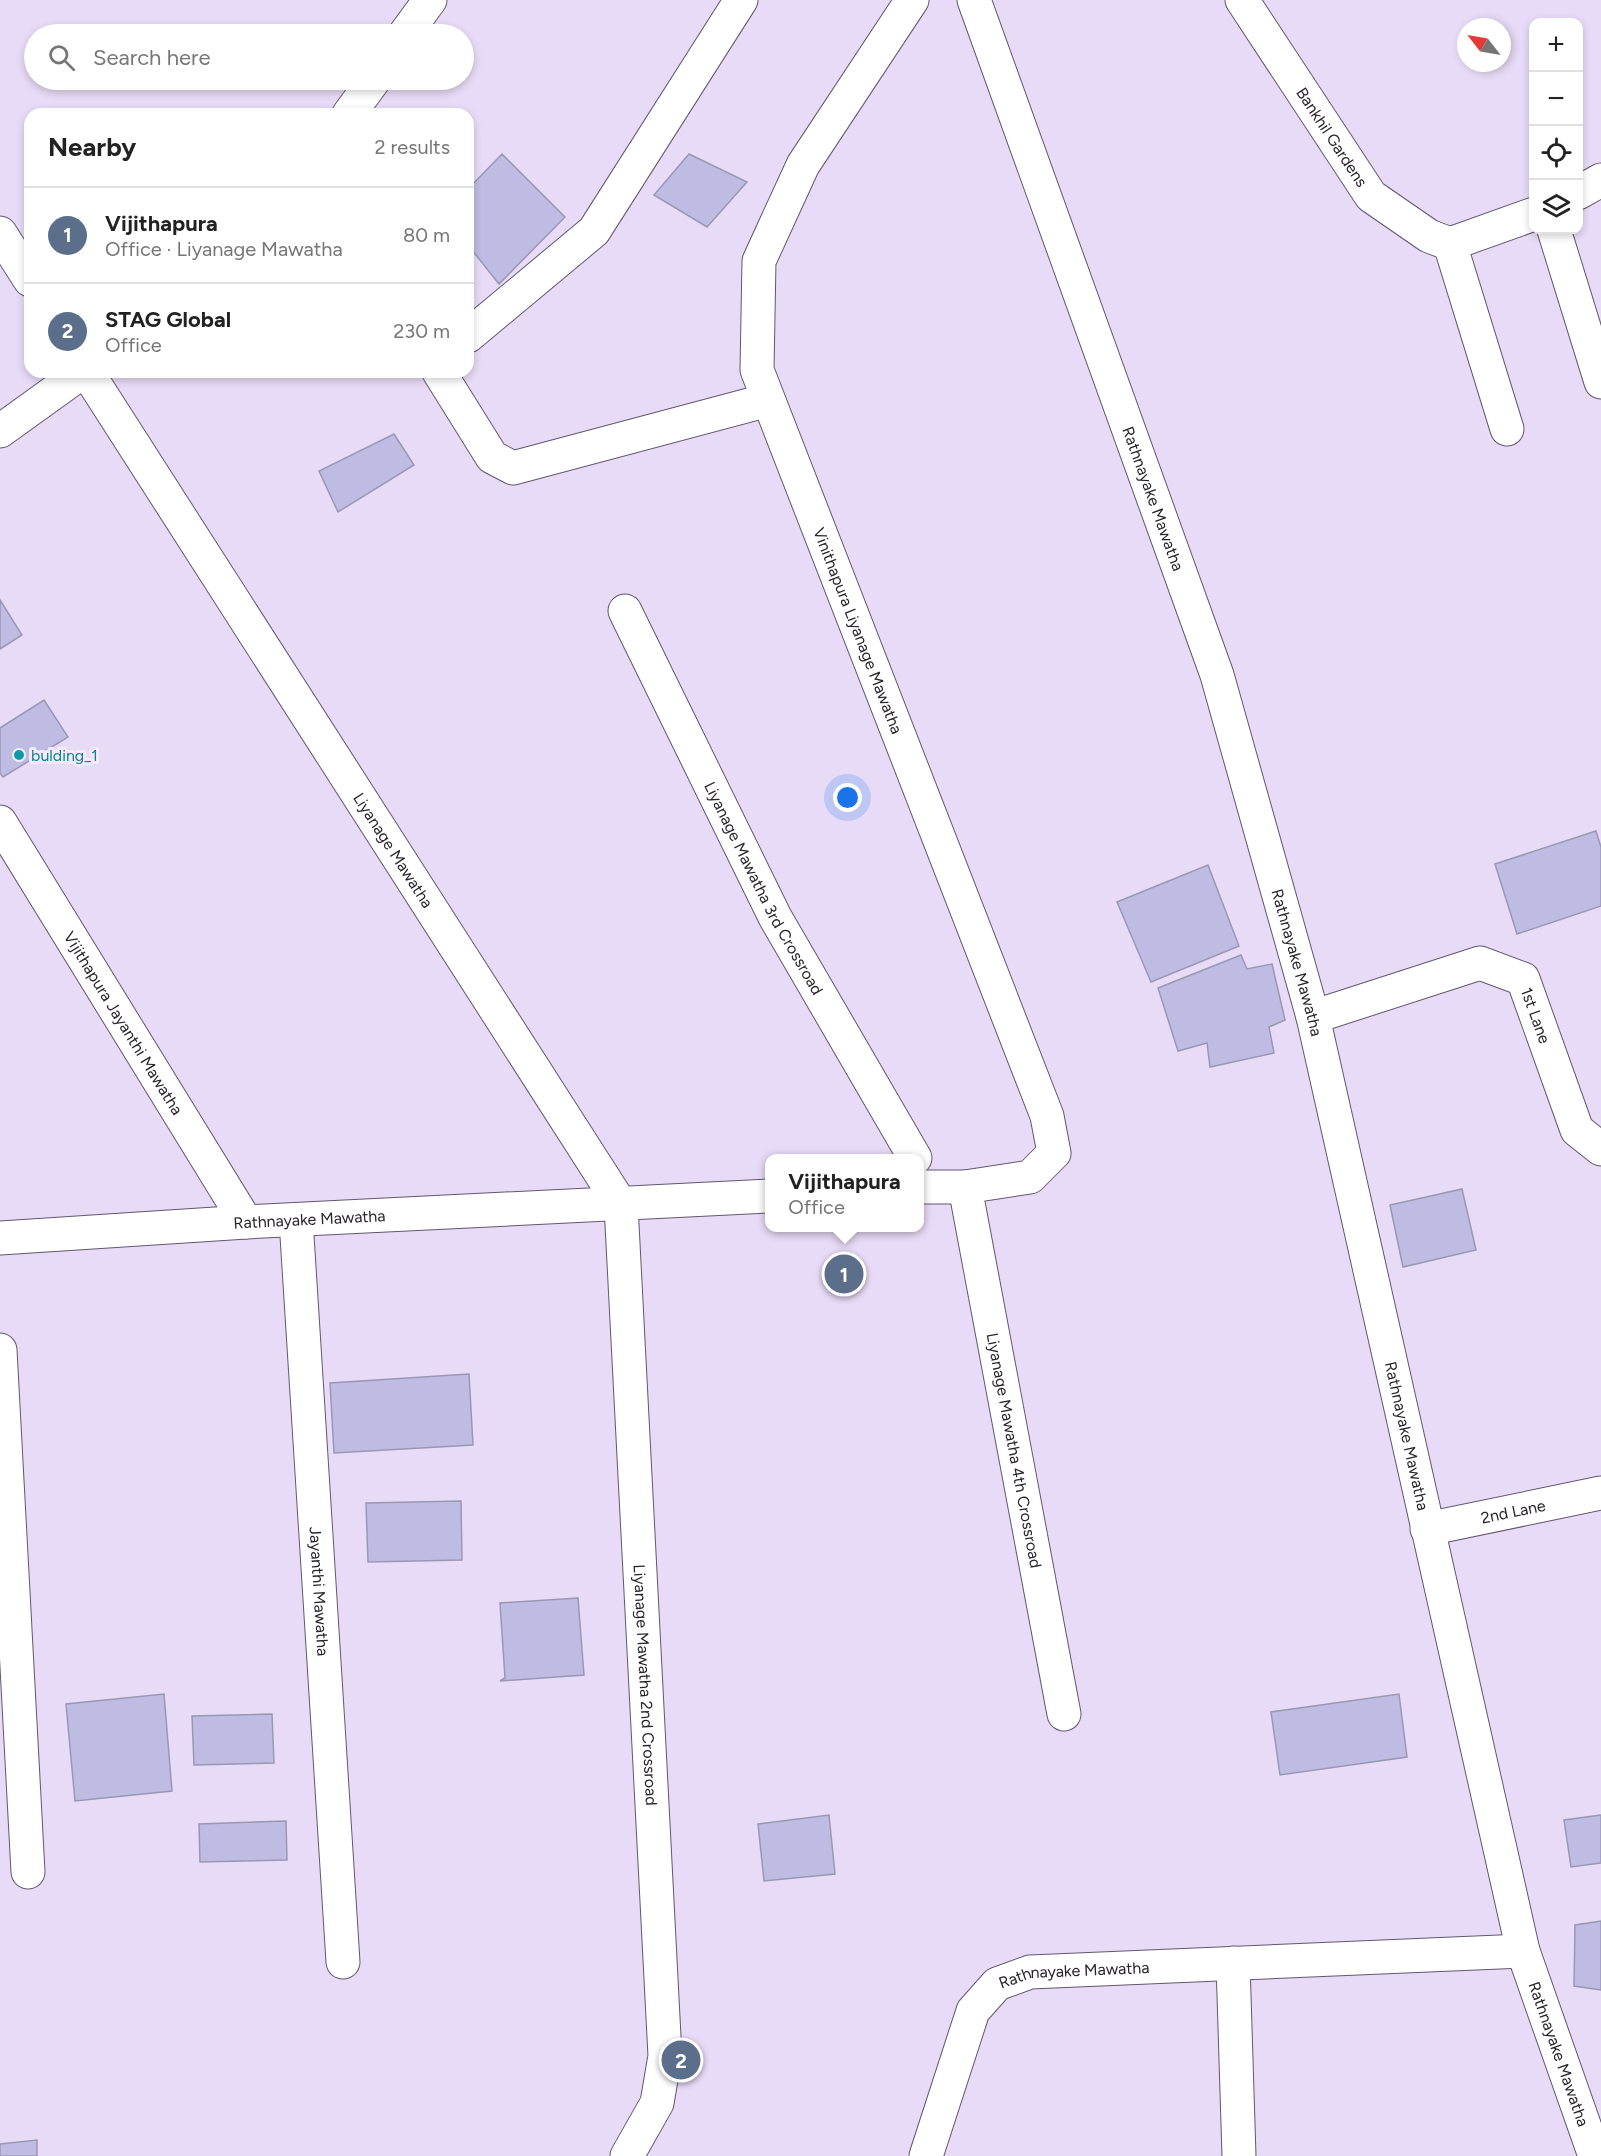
<!DOCTYPE html>
<meta charset="utf-8">
<style>
body{margin:0;font-family:Figtree,sans-serif;background:#f2f2f2;color:#222}
.controls{position:absolute;right:18px;top:18px;display:grid;overflow:hidden;border-radius:12px;box-shadow:0 3px 9px #0003}
.controls button{width:54px;height:54px;display:grid;place-items:center;padding:0;border:0;border-bottom:2px solid #e0e0e0;background:#fff;color:#222;font:30px sans-serif}
.compass{position:absolute;left:1457px;top:18px;width:54px;height:54px;border-radius:50%;background:#fff;box-shadow:0 3px 9px #0003;rotate:301deg}
.you{position:absolute;left:848px;top:798px;width:21px;height:21px;margin:-15px;border:4px solid #fff;border-radius:50%;background:#1a73e8;box-shadow:0 0 0 9px #1a73e833}
.badge{display:grid;place-items:center;width:39px;height:39px;border-radius:50%;background:#1a73e8;color:#fff;font-size:20px;font-weight:700}
.pin{position:absolute;translate:-50% -50%;border:3px solid #fff;box-shadow:0 2px 6px #0006}
.popup{position:absolute;left:765px;top:1154px;width:159px;height:78px;box-sizing:border-box;display:grid;place-content:center;border-radius:12px;background:#fff;filter:drop-shadow(0 2px 4px #0005);font-size:20px;white-space:nowrap;color:#767676}
.popup b{font-size:22px;color:#222}
.popup::after{content:'';position:absolute;left:50%;top:100%;margin-left:-12px;border:12px solid transparent;border-top-color:#fff}
.list{margin:0;padding:0;list-style:none}
h2{display:flex;justify-content:space-between;align-items:center;height:78px;margin:0;padding:0 24px;font-size:26px}
h2 small{font-size:20px;font-weight:400;color:#767676}
.list li{display:grid;grid-template-columns:39px 1fr auto;gap:18px;align-items:center;box-sizing:border-box;height:96px;padding:0 24px;border-top:2px solid #e0e0e0}
.list b{display:block;font-size:22px;white-space:nowrap}
.list p{margin:0;font-size:20px;white-space:nowrap;color:#767676}
.list em{font-size:20px;font-style:normal;color:#767676}
.icon{flex:none;width:33px;height:33px;fill:none;stroke:currentColor;stroke-width:2;stroke-linecap:round;stroke-linejoin:round}
.map{position:relative;flex:none;width:1601px;height:2156px;overflow:hidden}
.search{position:absolute;background:#fff;box-shadow:0 3px 9px #0003;left:24px;top:24px;width:450px;height:66px;display:flex;align-items:center;gap:15px;box-sizing:border-box;padding:0 21px;border-radius:33px;color:#767676;font-size:22px}
.panel{position:absolute;background:#fff;box-shadow:0 3px 9px #0003;left:24px;top:108px;width:450px;height:270px;border-radius:18px}
.map>svg:first-child{display:block}
.building{fill:#bfbce4;stroke:#9998b3;stroke-width:1.5}
.lines{fill:none;stroke-linecap:round;stroke-linejoin:round}
.minor-casing{stroke:#62576e;stroke-width:35}
.minor{stroke:#fff;stroke-width:33}
.culture-dot{fill:#0f9aa8;stroke:#f3ebfc;stroke-width:2}
.labels{text-anchor:middle;dominant-baseline:central;stroke-width:6;stroke-linejoin:round;paint-order:stroke}
.street-label{font-size:16px;fill:#28232d;stroke:#f3ebfc}
.culture-label{font-size:16px;fill:#0d838f;stroke:#f3ebfc;text-anchor:start}
</style>
<div class="map">
<svg width="1601" height="2156" viewBox="0 0 1601 2156">
<rect width="100%" height="100%" fill="#e8dbf7"/>
<path class="building" d="M502 154 565 217 499 284 468 245V189Z
M689 154 747 182 707 227 654 195Z
M394 434 414 465 338 512 319 471Z
M0 600 22 635 0 649Z
M44 700 68 737 3 777 0 773V728Z
M1596 831 1601 847V906L1517 934 1495 864Z
M1208 865 1239 946 1151 982 1117 902Z
M1241 955 1247 969 1272 964 1285 1020 1269 1027 1274 1053 1210 1067 1207 1043 1178 1051 1158 988Z
M1462 1189 1476 1250 1403 1267 1390 1205Z
M469 1374 473 1445 334 1453 330 1383Z
M461 1501 462 1560 368 1562 366 1503Z
M578 1598 584 1675 500 1681 505 1678 500 1603Z
M164 1694 172 1791 75 1801 66 1704Z
M1399 1694 1407 1757 1280 1775 1271 1712Z
M272 1714 274 1763 194 1765 192 1716Z
M829 1815 835 1874 764 1881 758 1824Z
M1601 1815V1863L1571 1867 1564 1820Z
M286 1821 287 1860 200 1862 199 1824Z
M1601 1921V1990L1574 1986 1575 1925Z
M37 2140V2156H0V2144Z"/>
<g class="lines">
<defs>
<g id="minor">
<path id="s1" d="M912 0 803 165 759 261 757 370 1047 1116 1054 1153 1030 1177 965 1187H919"/>
<path id="s2" d="M974 0 1217 675 1313 1017 1523 1951 1595 2156"/>
<path id="s3" d="M1242 0 1371 196 1429 236 1450 244"/>
<path d="M405 34 430 0"/>
<path d="M349 114 374 80"/>
<path d="M1578 193 1601 180"/>
<path d="M1554 230 1601 382"/>
<path d="M0 233 30 280"/>
<path d="M1450 244 1507 429"/>
<path d="M1450 244 1534 214"/>
<path d="M468 336 594 231 741 0"/>
<path id="s4" d="M87 372 621 1205 665 2056 657 2103 627 2156"/>
<path d="M439 372 492 457 513 468 768 400"/>
<path d="M0 431 82 372"/>
<path id="s5" d="M625 611 775 917 915 1158"/>
<path id="s6" d="M0 822 246 1222"/>
<path id="s7" d="M1313 1017 1480 963 1523 979 1577 1130 1601 1149"/>
<path id="s8" d="M965 1187 1064 1714"/>
<path id="s9" d="M296 1220 343 1962"/>
<path id="s10" d="M0 1238 246 1222 769 1196"/>
<path d="M0 1350 28 1872"/>
<path id="s11" d="M1427 1529 1601 1493"/>
<path d="M1233 1963 1239 2156"/>
<path id="s12" d="M926 2156 973 2011 997 1984 1030 1972 1523 1951"/>
</g>
</defs>
<use href="#minor" class="minor-casing"/>
<use href="#minor" class="minor"/>
</g>
<circle class="culture-dot" cx="19" cy="755" r="6"/>
<g class="labels">
<g class="street-label">
<text stroke="none"><textPath href="#s3" startOffset="164">Bankhil Gardens</textPath></text>
<text stroke="none"><textPath href="#s2" startOffset="530">Rathnayake Mawatha</textPath></text>
<text stroke="none"><textPath href="#s1" startOffset="692">Vinithapura Liyanage Mawatha</textPath></text>
<text stroke="none"><textPath href="#s4" startOffset="568">Liyanage Mawatha</textPath></text>
<text stroke="none"><textPath href="#s5" startOffset="310">Liyanage Mawatha 3rd Crossroad</textPath></text>
<text stroke="none"><textPath href="#s2" startOffset="1016">Rathnayake Mawatha</textPath></text>
<text stroke="none"><textPath href="#s7" startOffset="260">1st Lane</textPath></text>
<text stroke="none"><textPath href="#s6" startOffset="236">Vijithapura Jayanthi Mawatha</textPath></text>
<text stroke="none"><textPath href="#s10" startOffset="310">Rathnayake Mawatha</textPath></text>
<text stroke="none"><textPath href="#s2" startOffset="1502">Rathnayake Mawatha</textPath></text>
<text stroke="none"><textPath href="#s8" startOffset="268">Liyanage Mawatha 4th Crossroad</textPath></text>
<text stroke="none"><textPath href="#s11" startOffset="88">2nd Lane</textPath></text>
<text stroke="none"><textPath href="#s9" startOffset="372">Jayanthi Mawatha</textPath></text>
<text stroke="none"><textPath href="#s4" startOffset="1470">Liyanage Mawatha 2nd Crossroad</textPath></text>
<text stroke="none"><textPath href="#s12" startOffset="267">Rathnayake Mawatha</textPath></text>
<text stroke="none"><textPath href="#s2" startOffset="2139">Rathnayake Mawatha</textPath></text>
</g>
<g class="culture-label">
<text x="31" y="755">bulding_1</text>
</g>
</g>
</svg>
<div class="controls">
<button>+</button>
<button>−</button>
<button><svg class="icon" aria-label="locate" viewBox="0 0 24 24"><circle cx="12" cy="12" r="6"/><path d="M12 2v4M12 18v4M2 12h4M18 12h4"/></svg></button>
<button><svg class="icon" aria-label="layers" viewBox="0 0 24 24"><path d="M12 4l9 5-9 5-9-5zM3 14l9 5 9-5"/></svg></button>
</div>
<svg class="compass" viewBox="-18 -18 36 36"><path d="M0-13l5 13h-10z" fill="#e53935"/><path d="M0 13l5-13h-10z" fill="#767676"/></svg>
<div class="you"></div>
<div class="pin badge" style="left:844px;top:1274px;background:#5c6f8a">1</div>
<div class="popup"><b>Vijithapura</b>Office</div>
<div class="pin badge" style="left:681px;top:2060px;background:#5c6f8a">2</div>
<div class="search"><svg class="icon" aria-label="search" viewBox="0 0 24 24"><circle cx="10" cy="10" r="6"/><path d="M15 15l6 6"/></svg>Search here</div>
<section class="panel">
<h2>Nearby<small>2 results</small></h2>
<ul class="list">
<li><span class="badge" style="background:#5c6f8a">1</span><div><b>Vijithapura</b><p>Office · Liyanage Mawatha</p></div><em>80 m</em></li>
<li><span class="badge" style="background:#5c6f8a">2</span><div><b>STAG Global</b><p>Office</p></div><em>230 m</em></li>
</ul>
</section>
</div>
